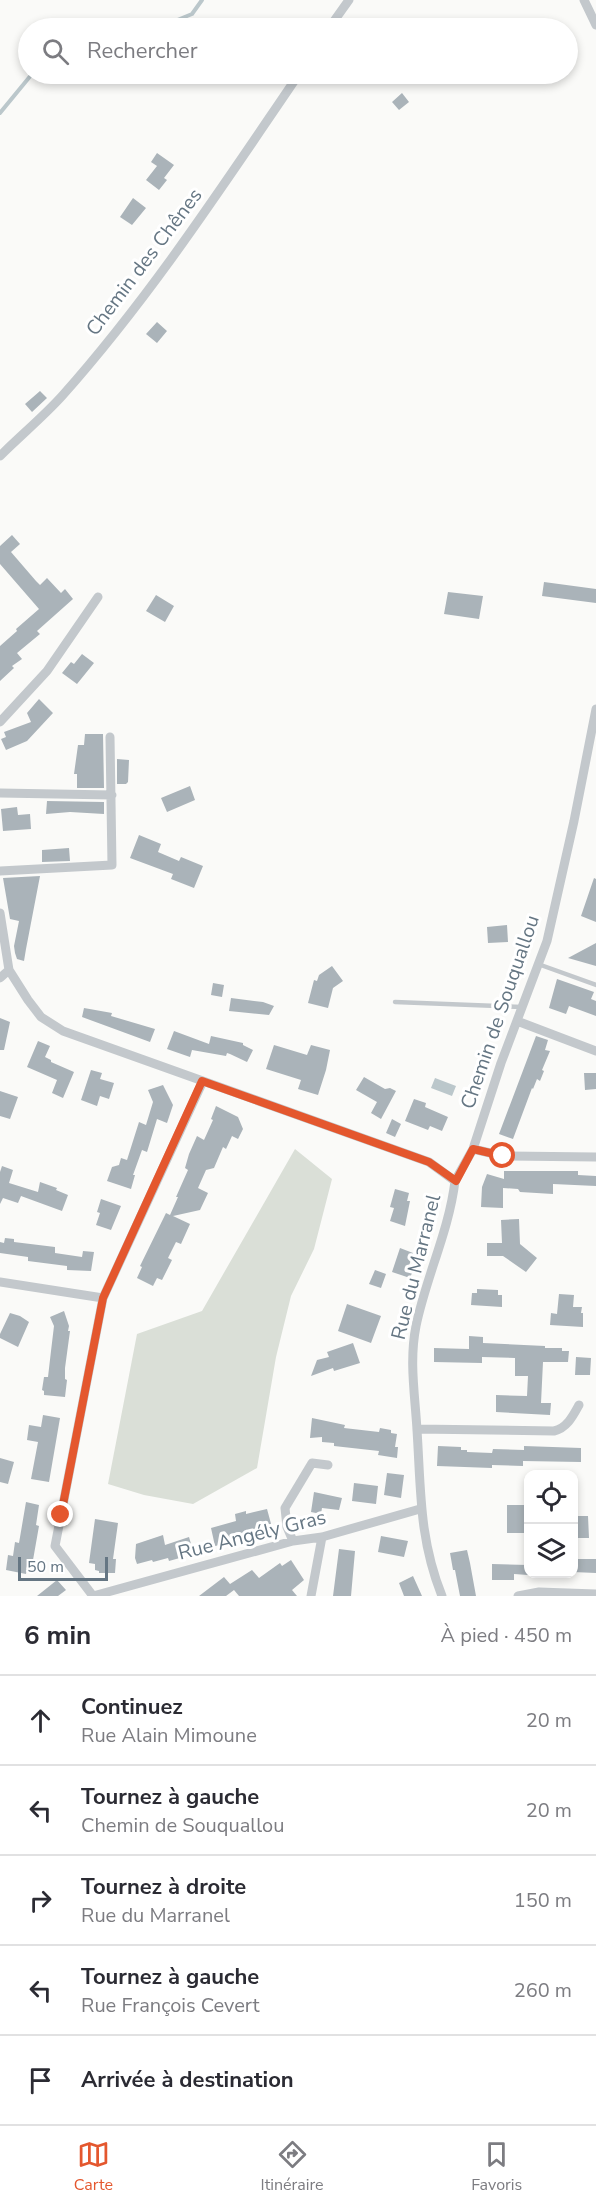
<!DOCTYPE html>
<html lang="fr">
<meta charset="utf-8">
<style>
body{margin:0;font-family:"Nunito Sans",sans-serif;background:#f7f7f7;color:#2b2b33}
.controls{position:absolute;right:18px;bottom:18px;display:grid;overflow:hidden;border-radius:12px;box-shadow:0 3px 9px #0003}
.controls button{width:54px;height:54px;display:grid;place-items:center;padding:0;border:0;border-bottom:2px solid #e1e1e2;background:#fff;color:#2b2b33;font:30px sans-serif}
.scale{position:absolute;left:18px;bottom:15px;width:90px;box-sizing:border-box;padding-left:6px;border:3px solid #657683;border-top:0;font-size:16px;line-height:21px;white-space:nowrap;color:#657683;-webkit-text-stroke:4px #fff;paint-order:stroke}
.stop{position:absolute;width:18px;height:18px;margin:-14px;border:4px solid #e4572e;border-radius:50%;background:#fff}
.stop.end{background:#e4572e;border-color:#fff;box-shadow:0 2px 6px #0008}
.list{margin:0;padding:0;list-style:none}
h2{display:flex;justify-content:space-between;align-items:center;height:78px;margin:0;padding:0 24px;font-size:26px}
h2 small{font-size:20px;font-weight:400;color:#7c7c81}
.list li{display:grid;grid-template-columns:39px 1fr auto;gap:18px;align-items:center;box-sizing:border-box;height:90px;padding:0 24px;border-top:2px solid #e1e1e2}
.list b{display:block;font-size:22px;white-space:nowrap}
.list p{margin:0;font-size:20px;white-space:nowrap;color:#7c7c81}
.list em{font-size:20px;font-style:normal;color:#7c7c81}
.icon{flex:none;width:33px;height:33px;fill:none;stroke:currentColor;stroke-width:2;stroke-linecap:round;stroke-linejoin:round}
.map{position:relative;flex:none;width:596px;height:1596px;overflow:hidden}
.search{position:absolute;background:#fff;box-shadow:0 3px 9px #0003;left:18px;right:18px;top:18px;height:66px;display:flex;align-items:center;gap:15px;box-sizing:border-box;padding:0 21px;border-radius:33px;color:#7c7c81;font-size:22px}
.sheet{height:528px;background:#fff}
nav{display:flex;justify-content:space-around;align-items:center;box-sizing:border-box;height:84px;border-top:2px solid #e1e1e2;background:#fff;font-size:16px;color:#7c7c81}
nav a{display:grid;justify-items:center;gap:3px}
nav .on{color:#e4572e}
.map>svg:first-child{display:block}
.green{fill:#dadfd7}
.water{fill:#bbc7cb}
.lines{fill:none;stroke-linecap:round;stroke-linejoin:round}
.stream{stroke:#bbc7cb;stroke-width:4}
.building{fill:#aab3b9}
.lane{stroke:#c3c8cc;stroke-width:4.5}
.street{stroke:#c3c8cc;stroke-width:9}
.route{stroke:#e4572e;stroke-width:8}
.labels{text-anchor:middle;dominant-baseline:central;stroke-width:6;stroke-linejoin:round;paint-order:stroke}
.street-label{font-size:20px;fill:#657683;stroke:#fff}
</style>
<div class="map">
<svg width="596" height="1596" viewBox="0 0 596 1596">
<rect width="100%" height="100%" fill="#fafaf8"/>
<path class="green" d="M295 1149 332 1179 314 1249 291 1296 276 1357 257 1468 193 1504 144 1495 108 1484 137 1334 202 1311Z"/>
<path class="water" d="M435 1078 456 1086 452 1096 431 1088Z"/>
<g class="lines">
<path class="stream" d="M158 28 192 14 202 0
M0 113 32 74"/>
</g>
<path class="building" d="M366 74H388L376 84Z
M402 93 409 102 399 110 392 102Z
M157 153 174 165 164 178 167 180 159 190 146 180 157 166 151 162Z
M133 198 146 208 132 225 120 217Z
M157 322 167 331 157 343 146 334Z
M40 391 47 398 32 412 25 404Z
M12 535 20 544 11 552 36 581 40 585 47 578 61 593 65 589 73 599 37 631 40 634 17 653 22 659 12 666 14 668 0 681V646L17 631 16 629 39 609 0 564V546Z
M544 582 596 589V603L542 596Z
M448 592 483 596 479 619 444 614Z
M156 595 174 606 165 622 146 611Z
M82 654 94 663 77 684 62 673 71 662 74 664Z
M39 699 53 713 27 741 6 750 1 739 6 737 4 732 31 722 27 713Z
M85 734H103L104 788H77V774H74L78 745H84Z
M117 759 129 760 128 782 126 784H117Z
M190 786 195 800 167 812 161 798Z
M47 801 104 802V814L70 812 46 814Z
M17 807 18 815 30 814 31 829 3 831 1 809Z
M139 835 161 844 158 852 179 861 181 857 203 866 194 888 171 879 173 874 130 858Z
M69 848 70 861 42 862V850Z
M40 876 26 949 24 961 17 959 15 953 14 946 19 921 10 919 3 878Z
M594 878 596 879V922L581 916Z
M507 925 508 942 488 943 487 927Z
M596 943V966L568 958Z
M332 966 343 981 333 988 328 1008 308 1003 314 980 317 981 319 975Z
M557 979 594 992 591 999 596 1001V1016L569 1006 566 1014 549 1008Z
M213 983 224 985 222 997 211 995Z
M231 998 263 1002 274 1006 269 1015 229 1011Z
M84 1008 112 1013 111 1016 155 1029 150 1042 82 1017Z
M0 1018 10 1022 4 1050H0Z
M174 1031 209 1044 211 1036 243 1043V1045L253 1050 247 1062 230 1054 227 1053 226 1056 192 1050 190 1057 167 1049Z
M536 1036 548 1040 545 1050 550 1051 542 1070 544 1071 540 1081 537 1079 533 1089 532 1088 513 1139 499 1134Z
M38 1041 50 1046 45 1057 51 1060V1062L74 1072 63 1098 52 1093 57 1080 27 1067Z
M274 1045 307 1055 311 1045 330 1050 326 1070 318 1095 298 1089 301 1080 266 1069Z
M91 1070 102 1073 100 1079 114 1083 109 1099 100 1096 97 1106 81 1100Z
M584 1073H596V1089L585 1090Z
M364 1077 385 1089 390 1088 396 1091 381 1119 371 1113 377 1102 356 1090Z
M163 1085 173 1105 167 1123 157 1119 147 1152 142 1150 133 1175H135L131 1189 107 1181 112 1167 119 1165 121 1158 127 1160 139 1122 146 1125 153 1102 148 1090Z
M0 1091 18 1097 10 1119 0 1116Z
M414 1099 426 1103 425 1107 448 1117 442 1131 430 1126 428 1130 405 1121Z
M216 1106 238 1117 243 1129 238 1139 232 1136 226 1149 223 1147 214 1168 206 1170 198 1188 208 1193 200 1210 173 1216 190 1224 181 1244 176 1242 168 1258 172 1260 162 1280 157 1278 153 1286 137 1278 142 1267 140 1266 166 1213 170 1215 178 1197H176L188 1170 185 1168 189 1154 197 1136 204 1140 213 1120 211 1119Z
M392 1119 401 1124 395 1137 386 1133Z
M2 1166 13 1170 9 1183 38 1192 40 1182 57 1188 56 1190 68 1195 62 1211 21 1196 18 1203 3 1198 0 1204V1172Z
M504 1171H578V1175L596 1176V1186L553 1184V1194L520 1192 518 1189 503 1188V1208L481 1207 482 1187 487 1174 504 1179Z
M395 1189 409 1193 407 1201H410L405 1226 390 1221 394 1208 390 1207Z
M101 1199 121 1206 111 1230 96 1225 100 1213 97 1212Z
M519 1219 520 1244 537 1258 526 1272 503 1256H487V1243H502L501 1220Z
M5 1238 14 1239V1242L55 1247V1253L82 1257 83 1251 94 1252 91 1271 67 1270V1266L28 1261V1257L0 1253V1242L4 1243Z
M400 1248 413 1253 409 1266 414 1268 410 1278 392 1272Z
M375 1270 386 1274 381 1288 369 1284Z
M477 1289 498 1290V1295H502V1307L471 1305 472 1293H477Z
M559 1294 574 1295 573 1307H582L581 1313H583V1327L550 1325 551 1313 557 1314Z
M347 1304 381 1316 371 1343 338 1331Z
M64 1311 69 1326 68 1331H70L65 1368V1379L67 1380 65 1397 44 1395V1391L42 1390 44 1377H48L51 1351 54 1326 50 1317Z
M10 1313 20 1316 29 1322 18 1347 0 1338V1334Z
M469 1336 483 1337V1343L545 1346V1348H562V1351H569L568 1362H543L541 1403H551L550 1415 496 1412V1395L527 1396 528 1376H515V1358L482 1357V1363L434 1362V1348L469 1349Z
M353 1343 360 1363 334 1371 333 1368 311 1376 317 1360 329 1357 327 1352Z
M576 1357 591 1358 590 1375H575Z
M43 1415 60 1418 49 1482 31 1479 38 1442 27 1440 29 1425 41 1427Z
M312 1418 345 1425 344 1428 379 1432 380 1428 391 1430V1433L397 1434 395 1447H398L397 1458 378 1455 379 1451 334 1446V1443L322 1442V1437L310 1438Z
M438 1446 461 1447V1450H467V1452L492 1453 493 1449 524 1450V1446L581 1448V1462L523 1461V1466L492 1465V1468L437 1466Z
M0 1458 14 1462 8 1484 0 1482Z
M387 1473 404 1475 401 1498 384 1495Z
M354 1483 378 1486 376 1504 352 1501Z
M314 1492 342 1498 339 1510 322 1508 321 1514 311 1512Z
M26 1502 39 1505 36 1525 39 1526 33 1560 31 1559 30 1566 27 1565 26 1574 6 1570 8 1555 13 1556 15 1542 19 1543Z
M507 1505H528V1533H507Z
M267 1509 273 1531 241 1539V1541L215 1546 211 1528 236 1521 235 1514 246 1511V1514Z
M578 1516H588L589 1538H578Z
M95 1519 118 1523 113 1559H116L115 1573H99V1571L95 1570V1564L89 1563Z
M163 1535 165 1545 189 1537 194 1554 169 1561 168 1558 153 1562 152 1560 137 1564 135 1558 136 1544Z
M381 1536 408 1541 404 1557 378 1552Z
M339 1549 355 1551 351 1596H333Z
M467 1550 470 1563 476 1596H460L455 1570H453L450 1553Z
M573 1559H596V1573L573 1572Z
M291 1560 304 1580 292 1590 297 1596H239L234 1590 226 1596H199L224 1577 230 1584 252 1570 259 1578 280 1563 282 1566Z
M492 1564 528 1565V1575L514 1574V1580H492Z
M413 1576 422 1596H404L399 1583Z
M57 1580 66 1590 58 1596H37Z"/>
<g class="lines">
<path class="lane" d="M538 964 596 985
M395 1002 522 1007"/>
<path class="street" d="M584 0 596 25
M329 28 349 0
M0 456C20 436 43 417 62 396 151 296 224 184 299 74
M0 722 47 671 98 597
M0 793 112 795
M0 871 112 865 110 737
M0 913 9 970 28 1000 41 1017 63 1031 429 1162 455 1181C449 1231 426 1277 416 1326 409 1361 415 1395 417 1430 421 1490 419 1539 442 1596
M0 978 9 970
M517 1021 596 1051
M473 1149 503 1156 596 1157
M455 1181 473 1149 501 1063 547 941 574 821 596 709
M0 1282 103 1298
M417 1429 554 1431C567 1428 573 1416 579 1405
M293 1541 287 1527 285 1508 312 1463 328 1465
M93 1596 55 1546 103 1298 203 1081
M93 1596 293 1541 322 1537 420 1509
M311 1596 322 1537
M518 1596 539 1592 596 1594"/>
</g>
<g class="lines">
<path class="route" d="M61 1515 103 1298 202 1081 429 1162 456 1181 473 1149 503 1156"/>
</g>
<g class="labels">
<g class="street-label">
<text transform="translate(144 262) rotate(-53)">Chemin des Chênes</text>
<text transform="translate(500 1012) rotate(-71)">Chemin de Souquallou</text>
<text transform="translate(416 1267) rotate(-76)">Rue du Marranel</text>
<text transform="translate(252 1535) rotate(-14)">Rue Angély Gras</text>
</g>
</g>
</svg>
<div class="controls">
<button><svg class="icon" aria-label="locate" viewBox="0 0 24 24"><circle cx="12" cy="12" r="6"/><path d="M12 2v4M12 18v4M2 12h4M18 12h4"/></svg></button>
<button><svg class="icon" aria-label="layers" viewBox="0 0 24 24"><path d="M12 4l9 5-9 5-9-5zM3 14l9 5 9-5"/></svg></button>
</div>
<div class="scale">50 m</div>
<div class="stop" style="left:503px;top:1156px"></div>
<div class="stop end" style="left:61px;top:1515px"></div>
<div class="search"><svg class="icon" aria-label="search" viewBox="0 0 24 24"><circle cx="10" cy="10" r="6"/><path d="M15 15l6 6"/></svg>Rechercher</div>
</div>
<section class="sheet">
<h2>6 min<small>À pied · 450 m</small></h2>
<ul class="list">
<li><svg class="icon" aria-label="ahead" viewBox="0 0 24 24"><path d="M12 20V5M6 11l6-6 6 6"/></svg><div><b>Continuez</b><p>Rue Alain Mimoune</p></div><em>20 m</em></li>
<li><svg class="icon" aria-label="left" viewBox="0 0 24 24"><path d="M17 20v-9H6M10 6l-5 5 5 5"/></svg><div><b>Tournez à gauche</b><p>Chemin de Souquallou</p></div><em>20 m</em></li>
<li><svg class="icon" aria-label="right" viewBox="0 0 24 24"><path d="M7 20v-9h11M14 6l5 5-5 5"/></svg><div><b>Tournez à droite</b><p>Rue du Marranel</p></div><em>150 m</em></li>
<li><svg class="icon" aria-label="left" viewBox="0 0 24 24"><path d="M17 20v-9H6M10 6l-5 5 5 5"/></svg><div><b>Tournez à gauche</b><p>Rue François Cevert</p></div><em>260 m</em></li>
<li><svg class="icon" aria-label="arrive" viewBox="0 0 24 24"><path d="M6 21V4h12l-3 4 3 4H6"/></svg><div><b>Arrivée à destination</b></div></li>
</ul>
</section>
<nav>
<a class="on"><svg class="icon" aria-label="map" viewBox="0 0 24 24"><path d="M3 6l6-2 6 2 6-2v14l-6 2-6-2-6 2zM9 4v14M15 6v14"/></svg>Carte</a>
<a><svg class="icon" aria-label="directions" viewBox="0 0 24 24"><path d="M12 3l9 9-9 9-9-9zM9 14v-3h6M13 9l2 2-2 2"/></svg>Itinéraire</a>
<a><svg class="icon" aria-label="saved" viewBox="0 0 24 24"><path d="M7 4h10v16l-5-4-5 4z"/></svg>Favoris</a>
</nav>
